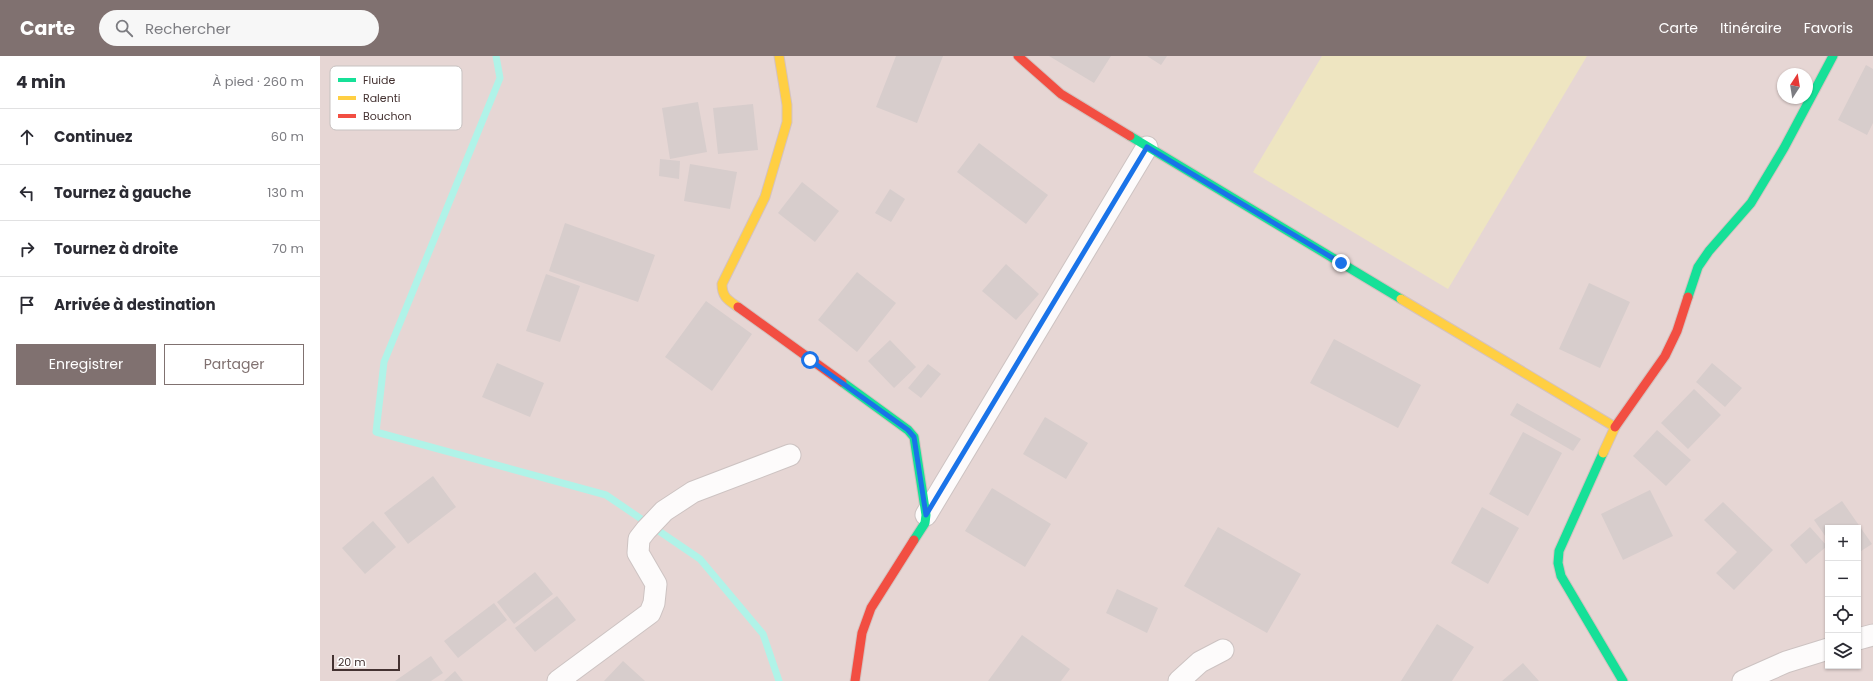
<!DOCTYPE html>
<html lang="fr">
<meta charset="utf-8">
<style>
body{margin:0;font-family:Poppins,sans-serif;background:#f7f7f7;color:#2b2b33}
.controls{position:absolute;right:12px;bottom:12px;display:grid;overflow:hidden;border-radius:0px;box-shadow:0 1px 3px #0004}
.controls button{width:36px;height:36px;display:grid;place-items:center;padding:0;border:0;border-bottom:1px solid #e1e1e2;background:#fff;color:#2b2b33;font:20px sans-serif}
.compass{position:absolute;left:1457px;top:12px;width:36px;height:36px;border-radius:50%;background:#fff;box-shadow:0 1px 3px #0004;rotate:12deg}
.scale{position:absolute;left:12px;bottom:10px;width:68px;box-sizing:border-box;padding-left:4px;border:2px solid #443231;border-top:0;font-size:11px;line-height:14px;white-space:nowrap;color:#443231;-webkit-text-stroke:3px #fff;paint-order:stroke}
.stop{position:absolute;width:12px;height:12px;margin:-9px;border:3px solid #1a73e8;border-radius:50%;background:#fff}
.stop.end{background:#1a73e8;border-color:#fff;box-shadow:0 1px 4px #0008}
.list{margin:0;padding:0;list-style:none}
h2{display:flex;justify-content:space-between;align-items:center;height:52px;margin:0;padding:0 16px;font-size:17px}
h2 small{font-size:13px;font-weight:400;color:#7c7c81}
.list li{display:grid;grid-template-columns:26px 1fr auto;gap:12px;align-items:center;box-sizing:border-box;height:56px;padding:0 16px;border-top:1px solid #e1e1e2}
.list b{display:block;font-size:15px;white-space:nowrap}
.list em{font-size:13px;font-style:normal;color:#7c7c81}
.actions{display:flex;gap:8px;padding:12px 16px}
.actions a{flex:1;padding:9px 0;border:1px solid #807170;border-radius:0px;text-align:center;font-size:14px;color:#807170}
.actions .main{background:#807170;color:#fff}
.icon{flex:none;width:22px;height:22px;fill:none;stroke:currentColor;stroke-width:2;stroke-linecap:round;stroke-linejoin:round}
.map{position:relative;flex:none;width:1553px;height:625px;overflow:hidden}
header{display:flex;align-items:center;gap:24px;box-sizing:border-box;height:56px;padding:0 20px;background:#807170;color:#fff}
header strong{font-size:19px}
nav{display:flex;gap:22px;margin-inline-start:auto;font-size:14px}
.search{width:280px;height:36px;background:#f7f7f7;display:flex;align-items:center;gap:10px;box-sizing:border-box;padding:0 14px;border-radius:22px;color:#7c7c81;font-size:15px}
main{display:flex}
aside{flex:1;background:#fff}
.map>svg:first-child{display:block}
.residential{fill:#e6d6d4;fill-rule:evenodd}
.green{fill:#eee5c1}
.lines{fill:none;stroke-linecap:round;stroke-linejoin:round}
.stream{stroke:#b0f3e8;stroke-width:7}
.building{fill:#d7cdcc}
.street-casing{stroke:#cdc3c2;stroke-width:23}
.fast-casing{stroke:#d4c2bf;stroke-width:11}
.slow-casing{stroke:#d4c2bf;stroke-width:11}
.jam-casing{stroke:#d4c2bf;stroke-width:11}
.street{stroke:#fdfbfb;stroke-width:21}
.fast{stroke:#16e098;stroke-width:9}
.slow{stroke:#ffcf43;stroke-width:9}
.jam{stroke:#f24e42;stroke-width:9}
.route{stroke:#1a73e8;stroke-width:5}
.key{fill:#fff;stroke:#c7c2c1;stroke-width:1}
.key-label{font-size:11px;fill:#443231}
</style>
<header>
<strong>Carte</strong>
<div class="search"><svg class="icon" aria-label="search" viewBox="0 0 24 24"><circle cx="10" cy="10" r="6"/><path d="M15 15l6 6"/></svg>Rechercher</div>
<nav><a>Carte</a><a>Itinéraire</a><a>Favoris</a></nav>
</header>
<main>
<aside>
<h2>4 min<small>À pied · 260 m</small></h2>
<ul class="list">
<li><svg class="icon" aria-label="ahead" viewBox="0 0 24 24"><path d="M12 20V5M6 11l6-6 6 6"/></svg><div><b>Continuez</b></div><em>60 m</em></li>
<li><svg class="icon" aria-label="left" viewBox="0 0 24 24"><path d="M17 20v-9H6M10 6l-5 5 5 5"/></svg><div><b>Tournez à gauche</b></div><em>130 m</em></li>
<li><svg class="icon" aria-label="right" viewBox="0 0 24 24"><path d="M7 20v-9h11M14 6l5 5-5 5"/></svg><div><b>Tournez à droite</b></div><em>70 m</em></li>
<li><svg class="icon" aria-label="arrive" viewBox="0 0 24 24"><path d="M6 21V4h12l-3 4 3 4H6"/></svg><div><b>Arrivée à destination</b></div></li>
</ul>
<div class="actions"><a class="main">Enregistrer</a><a>Partager</a></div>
</aside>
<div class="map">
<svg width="1553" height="625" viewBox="0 0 1553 625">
<rect width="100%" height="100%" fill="#efe6e5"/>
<path class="residential" d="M0 0H1553V625H0ZM1463 18H1487V42H1463ZM1508 472H1538V610H1508Z"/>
<path class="green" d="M1002 0H1267L1128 233 933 116Z"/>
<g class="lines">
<path class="stream" d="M176 0 180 22 64 306 56 376 286 439 380 503 443 578 459 625"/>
</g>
<path class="building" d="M576 0H623L597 67 556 51Z
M729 0H791L774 27Z
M827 0H847L841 9Z
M1546 9 1553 13V67L1547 79 1518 64Z
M378 46 387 96 350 103 342 52Z
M433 48 438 94 398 98 393 52Z
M659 87 728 139 706 168 637 116Z
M340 103 360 105 359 123 339 120Z
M370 108 417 116 410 153 364 145Z
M482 126 519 155 495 186 458 157Z
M570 133 585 143 571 166 555 157Z
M245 167 335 199 318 246 229 215Z
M686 208 719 238 696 264 662 235Z
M537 216 576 247 537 296 498 264Z
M226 218 260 230 240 286 206 275Z
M1269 227 1310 246 1280 312 1239 293Z
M386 245 432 278 392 335 345 301Z
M1014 283 1101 329 1078 372 990 327Z
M570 284 596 311 574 332 548 305Z
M177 307 224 327 210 361 162 341Z
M1392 307 1422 332 1405 351 1376 326Z
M608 308 621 318 601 342 588 332Z
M1374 333 1401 359 1368 393 1341 367Z
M1197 347 1261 383 1253 395 1190 359Z
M725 361 768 387 746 423 703 398Z
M1337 374 1371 404 1346 430 1313 400Z
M1203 376 1242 397 1208 460 1169 438Z
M113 420 136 451 88 488 64 457Z
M672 432 731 468 705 511 645 475Z
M1330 434 1353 480 1303 504 1281 458Z
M1522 445 1552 488 1538 497V472H1508V484L1494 464Z
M1403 446 1453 494 1414 534 1396 517 1417 496 1384 464Z
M1162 451 1199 472 1168 528 1131 507Z
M53 465 76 491 45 518 22 492Z
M898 471 981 518 947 577 864 530Z
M1490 471 1507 490 1486 508 1470 489Z
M215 516 233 538 194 568 177 546Z
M797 533 838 552 827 577 786 557Z
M237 540 256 564 215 596 195 572Z
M174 547 187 564 138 602 124 585Z
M1117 568 1154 591 1132 625H1081Z
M702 579 750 613 741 625H668Z
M111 600 123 617 111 625H75Z
M303 605 325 625H284Z
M1203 607 1219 625H1182Z
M135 615 143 625H124Z"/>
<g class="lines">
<defs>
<path id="street" d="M606 459 827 91
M1538 583 1553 579
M238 625 330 557 334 547 336 528 318 497 319 483 326 474 344 455 373 436 470 399
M859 625 880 606 903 594
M1423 625 1466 606 1508 593"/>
<path id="fast" d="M810 80 1081 243
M1368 241 1378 211 1389 195 1431 147 1464 92 1513 0
M522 326 588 374 594 381 606 459 605 467 594 484
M1283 397 1239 495 1238 507 1241 520 1303 625"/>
<path id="slow" d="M1081 243 1295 371 1283 397
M418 251C408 244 402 241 402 228L445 141 467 66V49L459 0"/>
<path id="jam" d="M698 0 741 38 810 80
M418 251 522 326
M1295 371 1345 300 1357 275 1368 241
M535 625 542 577 551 552 594 484"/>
</defs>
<use href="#street" class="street-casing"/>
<use href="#fast" class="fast-casing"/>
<use href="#slow" class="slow-casing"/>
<use href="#jam" class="jam-casing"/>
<use href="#street" class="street"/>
<use href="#fast" class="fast"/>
<use href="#slow" class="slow"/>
<use href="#jam" class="jam"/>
</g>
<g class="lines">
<path class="route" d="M490 304 588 374 594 381 606 459 827 91 1021 207"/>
</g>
<rect x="10" y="10" width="132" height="64" rx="6" class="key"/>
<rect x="18" y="22" width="18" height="4" fill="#16e098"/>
<rect x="18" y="40" width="18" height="4" fill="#ffcf43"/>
<rect x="18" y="58" width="18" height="4" fill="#f24e42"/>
<g class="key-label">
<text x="43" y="28">Fluide</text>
<text x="43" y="46">Ralenti</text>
<text x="43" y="64">Bouchon</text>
</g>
</svg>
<div class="controls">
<button>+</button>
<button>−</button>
<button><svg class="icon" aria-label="locate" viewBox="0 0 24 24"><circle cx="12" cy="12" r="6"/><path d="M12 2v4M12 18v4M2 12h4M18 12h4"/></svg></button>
<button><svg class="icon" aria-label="layers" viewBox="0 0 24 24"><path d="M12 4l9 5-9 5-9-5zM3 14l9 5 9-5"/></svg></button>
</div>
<svg class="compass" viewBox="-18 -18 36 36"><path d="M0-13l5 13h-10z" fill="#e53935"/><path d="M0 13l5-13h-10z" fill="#7c7c81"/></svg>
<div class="scale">20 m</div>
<div class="stop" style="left:490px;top:304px"></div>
<div class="stop end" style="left:1021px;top:207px"></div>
</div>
</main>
